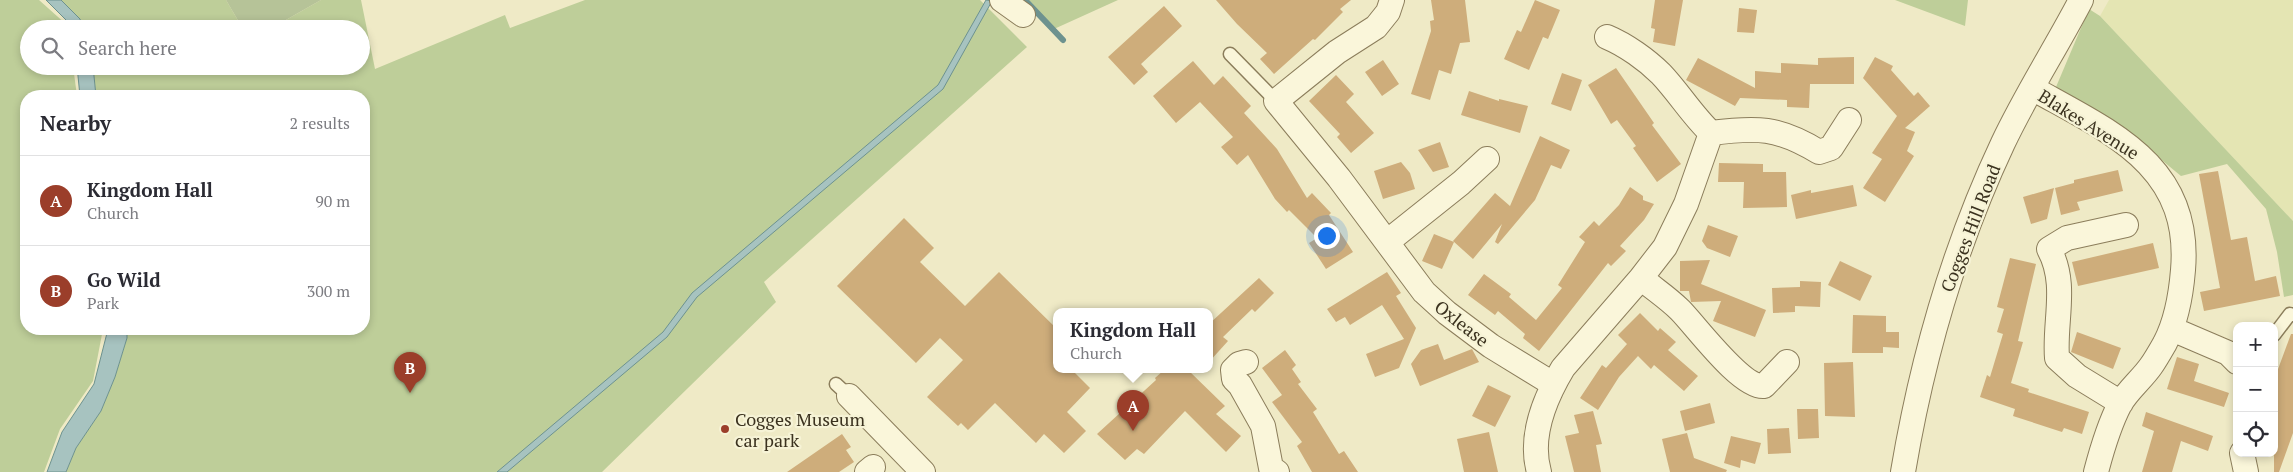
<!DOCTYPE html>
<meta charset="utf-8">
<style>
body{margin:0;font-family:"PT Serif",serif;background:#f7f7f7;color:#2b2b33}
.controls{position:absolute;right:15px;bottom:15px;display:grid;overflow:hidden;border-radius:10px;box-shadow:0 2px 8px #0003}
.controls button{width:45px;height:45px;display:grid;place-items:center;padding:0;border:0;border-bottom:1px solid #e1e1e2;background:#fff;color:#2b2b33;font:25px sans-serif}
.you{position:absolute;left:1326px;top:235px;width:18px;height:18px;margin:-12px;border:4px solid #fff;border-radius:50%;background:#1a73e8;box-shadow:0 0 0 8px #1a73e833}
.badge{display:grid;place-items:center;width:32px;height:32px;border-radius:50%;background:#9b3e2a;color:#fff;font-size:16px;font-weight:700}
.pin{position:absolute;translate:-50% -41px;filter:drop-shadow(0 1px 2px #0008)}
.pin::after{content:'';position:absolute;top:26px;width:18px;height:15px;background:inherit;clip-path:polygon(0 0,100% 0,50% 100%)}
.popup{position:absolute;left:1053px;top:308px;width:160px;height:65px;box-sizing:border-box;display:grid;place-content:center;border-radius:10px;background:#fff;filter:drop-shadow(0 1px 4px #0005);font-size:16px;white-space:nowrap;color:#7c7c81}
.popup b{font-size:19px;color:#2b2b33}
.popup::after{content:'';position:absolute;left:50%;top:100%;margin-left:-10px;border:10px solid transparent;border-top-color:#fff}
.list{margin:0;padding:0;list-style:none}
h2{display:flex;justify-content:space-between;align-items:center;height:65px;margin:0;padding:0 20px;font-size:21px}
h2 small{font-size:16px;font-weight:400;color:#7c7c81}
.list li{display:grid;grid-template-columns:32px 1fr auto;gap:15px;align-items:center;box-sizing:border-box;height:90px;padding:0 20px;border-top:1px solid #e1e1e2}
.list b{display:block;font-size:19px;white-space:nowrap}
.list p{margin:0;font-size:16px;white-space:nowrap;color:#7c7c81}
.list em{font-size:16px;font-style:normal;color:#7c7c81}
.icon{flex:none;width:28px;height:28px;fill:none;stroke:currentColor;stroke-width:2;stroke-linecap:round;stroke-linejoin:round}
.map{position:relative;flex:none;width:2293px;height:472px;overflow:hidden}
.search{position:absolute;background:#fff;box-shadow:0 2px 8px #0003;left:20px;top:20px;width:350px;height:55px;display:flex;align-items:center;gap:12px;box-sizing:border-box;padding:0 18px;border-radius:28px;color:#7c7c81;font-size:19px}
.panel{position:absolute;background:#fff;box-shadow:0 2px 8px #0003;left:20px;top:90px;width:350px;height:245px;border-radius:20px}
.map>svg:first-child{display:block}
.farmland{fill:#e4e5b3}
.green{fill:#bece99}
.cemetery{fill:#b6c398}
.water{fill:#a7c3c0;stroke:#6d928f}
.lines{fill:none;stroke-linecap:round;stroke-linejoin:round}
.stream{stroke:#6d928f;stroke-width:6}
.building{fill:#cead7b}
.service-casing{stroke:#8b7d5b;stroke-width:15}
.minor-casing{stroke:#8b7d5b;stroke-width:26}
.service{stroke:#faf6da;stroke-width:12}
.minor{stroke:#faf6da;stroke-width:24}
.poi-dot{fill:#9b3e2a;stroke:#f6f3d6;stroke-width:2}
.labels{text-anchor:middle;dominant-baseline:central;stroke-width:4.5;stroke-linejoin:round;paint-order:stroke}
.street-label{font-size:18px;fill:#3b321f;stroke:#f6f3d6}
.poi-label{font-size:18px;fill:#3b321f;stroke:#f6f3d6;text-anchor:start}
</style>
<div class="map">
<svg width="2293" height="472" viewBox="0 0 2293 472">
<rect width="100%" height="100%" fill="#efeac6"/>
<path class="farmland" d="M2109 0H2293V221L2100 16Z"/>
<path class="green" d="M0 0H39L67 25 68 29H29V66H73L77 96H26V329H103L93 381 60 429 44 472H0Z
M61 0H226L243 29H83L80 19Z
M321 0H361L375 69 505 15 510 28 585 0H980L1027 47 764 282 776 302 602 472H66L76 448 101 411 115 377 127 338V329H364V96H96L93 66H361V29H270Z
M1029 0H1118L1054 29Z
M1895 0H1968L1965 26Z
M2089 9 2100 16 2293 221V295L2284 297 2277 252 2266 209 2227 164 2181 176 2118 124 2056 87Z"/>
<path class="cemetery" d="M226 0H321L270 29H243Z"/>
<path class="water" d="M46 0H61L80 19 83 29H71L70 24Z
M986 0 992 1 943 89 697 297 667 337 507 472H497L663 332 692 293 938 85Z
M77 66H93L96 96H80Z
M108 329H127V338L115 377 101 411 76 448 66 472H47L62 432 94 384Z"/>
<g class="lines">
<path class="stream" d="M1025 0 1063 40"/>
</g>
<path class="building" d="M1216 0H1351L1340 9 1343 12 1315 40 1313 39 1274 74 1260 59 1267 53 1237 24Z
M1431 0H1465L1470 42 1460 43 1451 74 1439 70 1430 100 1411 94 1431 31 1430 21 1434 20Z
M1535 0 1560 10 1548 39 1543 37 1529 70 1504 59 1517 30 1521 32Z
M1655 0H1683L1675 46 1653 42 1655 29 1651 28Z
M1164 6 1182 26 1141 64 1148 72 1134 85 1108 57Z
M1739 8 1757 10 1754 33 1737 32Z
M1854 57V84H1810L1809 108 1787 107V100L1740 98 1735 106 1686 80 1698 58 1755 88V71L1781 73V63L1818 65V58Z
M1875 57 1893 66 1891 70 1914 96 1918 92 1930 106 1905 128 1915 132 1907 151 1914 156 1885 202 1863 188 1882 159 1872 153 1897 116 1863 78Z
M1383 60 1399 84 1382 96 1365 72Z
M1193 61 1214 85 1223 76 1251 106 1244 113 1277 149 1307 198 1312 193 1331 213 1329 215 1353 252 1326 269 1309 243 1317 238 1289 210 1287 212 1275 199 1248 155 1237 165 1221 147 1233 137 1200 102 1176 123 1153 96Z
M1616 68 1654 123 1652 125 1681 164 1657 182 1633 148 1636 146 1617 120 1611 124 1588 85Z
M1562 73 1582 80 1571 111 1551 104Z
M1336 75 1354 94 1346 102 1374 133 1351 153 1337 137 1340 134 1309 101Z
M1469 91 1499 101V99L1528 106 1520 133 1461 115Z
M1540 136 1570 150 1561 169 1551 165 1535 200 1498 244 1495 242 1502 224 1473 259 1453 241 1495 193 1510 206Z
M1440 142 1449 167 1433 172 1418 150Z
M1401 162 1410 173 1415 189 1383 199 1374 171Z
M1719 163 1763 164V172H1786L1787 207 1743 208 1744 182H1718Z
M2118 170 2123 191 2077 202 2080 210 2061 215 2055 188 2074 183V180Z
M2218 171 2231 240 2247 237 2255 281 2276 276 2280 296 2204 311 2200 292 2220 288 2199 174Z
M1853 185 1857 206 1796 219 1791 195 1811 190V193Z
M1630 187 1643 196V200L1654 204 1644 220 1620 246 1626 251 1611 266 1608 263 1539 351 1523 338 1525 334 1498 311 1495 315 1468 295 1484 274 1511 294 1509 297 1536 320 1562 288 1558 285 1585 242 1579 237 1594 221 1599 226 1619 205Z
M2054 188 2047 219 2031 224 2023 197Z
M904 218 934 248 920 262 965 306 999 272 1057 329V370H1072L1090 388 1067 412 1086 431 1064 453 1044 434 1036 443 995 403 968 430 961 423 958 426 927 397 963 360 940 338 916 363 837 286Z
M1708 225 1738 236 1730 257 1707 248 1702 241Z
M1434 234 1454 242 1442 269 1422 261Z
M2153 243 2159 268 2078 286 2072 262Z
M2010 258 2036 264 2018 341 2023 342 2011 383 2029 389 2028 392 2089 412 2082 434 2064 428 2062 432 2013 416 2015 409 1980 397 1987 375 1990 377 2003 334 1997 332 2004 309 1997 307Z
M1710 260 1701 284 1766 310 1755 337 1713 321 1721 301 1691 302 1689 291H1680V261Z
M1840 261 1872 276 1860 301 1828 285Z
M1387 272 1401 293 1396 296 1416 328 1399 368 1375 377 1366 354 1404 339 1382 305 1350 325 1345 317 1336 322 1327 309Z
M1259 278 1274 293 1255 312 1252 309 1223 337 1228 341 1209 362V324Z
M1800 281 1821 282 1820 307 1795 306V312L1773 313 1772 288 1800 287Z
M1640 313 1658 331 1660 328 1676 342 1668 350 1698 376 1684 391 1654 365 1651 369 1638 356 1619 377 1598 410 1580 398 1602 365 1606 368 1627 344 1618 335Z
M1853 315 1886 316V332H1899V348L1883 347V353H1852Z
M2077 332 2121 348 2113 369 2071 352Z
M2291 334H2293V433L2279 472H2274V380Z
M1438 344 1444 360 1472 349 1479 362 1420 386 1411 364 1421 350Z
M1285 350 1296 365 1292 369 1301 382 1298 384 1317 409 1313 412 1339 454 1344 451 1358 472H1312L1297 446 1302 442 1272 402 1282 395 1262 368Z
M2177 357 2199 364 2194 381 2229 393 2224 407 2167 389Z
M1853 362 1855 417 1825 416 1824 363Z
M1164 370H1188L1225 406 1216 414 1241 436 1226 452 1185 411 1144 454 1137 449 1125 460 1097 434 1156 380 1155 378Z
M1488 385 1511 396 1495 427 1472 416Z
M1710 403 1715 423 1685 431 1680 411Z
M1797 409H1818L1819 438 1798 439Z
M1593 411 1602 444 1596 445 1601 472H1574L1565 436 1579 433 1574 415Z
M2146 412 2213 436 2208 451 2181 441 2172 472H2142L2154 431 2142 426Z
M1789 428 1791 453 1768 454 1767 429Z
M1489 432 1498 472H1464L1457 439Z
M1687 433 1694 458 1727 470 1726 472H1670L1662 439Z
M842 434 851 447 846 450 854 462 839 472H787Z
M1731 436 1761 443 1755 464 1741 460 1740 468 1724 463Z"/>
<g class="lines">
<defs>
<path id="service" d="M1230 54 1276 101
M2274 335 2290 314 2293 315
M836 384 849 396"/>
<path id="minor" d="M1002 0 1023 15
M1392 0 1388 12 1376 27 1337 52 1276 101 1339 178 1424 292 1447 313 1491 346 1553 384
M2032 88C2110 132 2192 165 2183 270 2181 295 2177 320 2165 343 2161 350 2156 359 2151 366 2142 379 2128 390 2120 404 2109 425 2102 449 2096 472
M1711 133C1757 127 1778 127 1819 152L1831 148 1849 120
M1387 242 1461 183 1487 159
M1641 278C1654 289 1668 298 1680 310 1696 326 1741 388 1764 386L1787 362
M2172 329 2228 353 2237 362
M1246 362 1239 364 1233 370 1234 379 1240 385 1263 426 1271 468 1277 472
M849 396 923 472
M2121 403 2077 376 2057 358C2054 321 2068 284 2049 249L2067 238 2126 225
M2242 453 2246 472
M867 472 873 467
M1539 472C1529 437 1545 398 1563 368L1641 278 1665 247 1686 204 1711 133C1692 115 1679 93 1661 74 1647 60 1626 45 1607 37
M1903 472C1922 359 1954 247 2003 143 2026 94 2056 48 2081 0"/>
</defs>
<use href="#service" class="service-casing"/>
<use href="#minor" class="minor-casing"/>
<use href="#service" class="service"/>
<use href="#minor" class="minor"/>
</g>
<circle class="poi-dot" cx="725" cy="429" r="5"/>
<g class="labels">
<g class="street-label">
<text transform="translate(2089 124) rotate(32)">Blakes Avenue</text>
<text transform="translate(1970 228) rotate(-69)">Cogges Hill Road</text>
<text transform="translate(1462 323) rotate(38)">Oxlease</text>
</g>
<g class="poi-label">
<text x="735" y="419">Cogges Museum<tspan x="735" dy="21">car park</tspan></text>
</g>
</g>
</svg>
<div class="controls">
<button>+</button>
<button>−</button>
<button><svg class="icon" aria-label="locate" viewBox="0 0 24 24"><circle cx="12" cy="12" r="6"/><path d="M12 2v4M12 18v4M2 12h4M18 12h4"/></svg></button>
</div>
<div class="you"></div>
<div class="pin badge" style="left:1133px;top:431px">A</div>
<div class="popup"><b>Kingdom Hall</b>Church</div>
<div class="pin badge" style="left:410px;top:393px">B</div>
<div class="search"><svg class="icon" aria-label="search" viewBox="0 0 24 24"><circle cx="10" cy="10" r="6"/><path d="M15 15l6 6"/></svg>Search here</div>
<section class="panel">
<h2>Nearby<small>2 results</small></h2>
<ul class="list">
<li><span class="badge">A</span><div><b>Kingdom Hall</b><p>Church</p></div><em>90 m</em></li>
<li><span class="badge">B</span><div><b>Go Wild</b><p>Park</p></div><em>300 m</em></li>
</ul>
</section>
</div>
